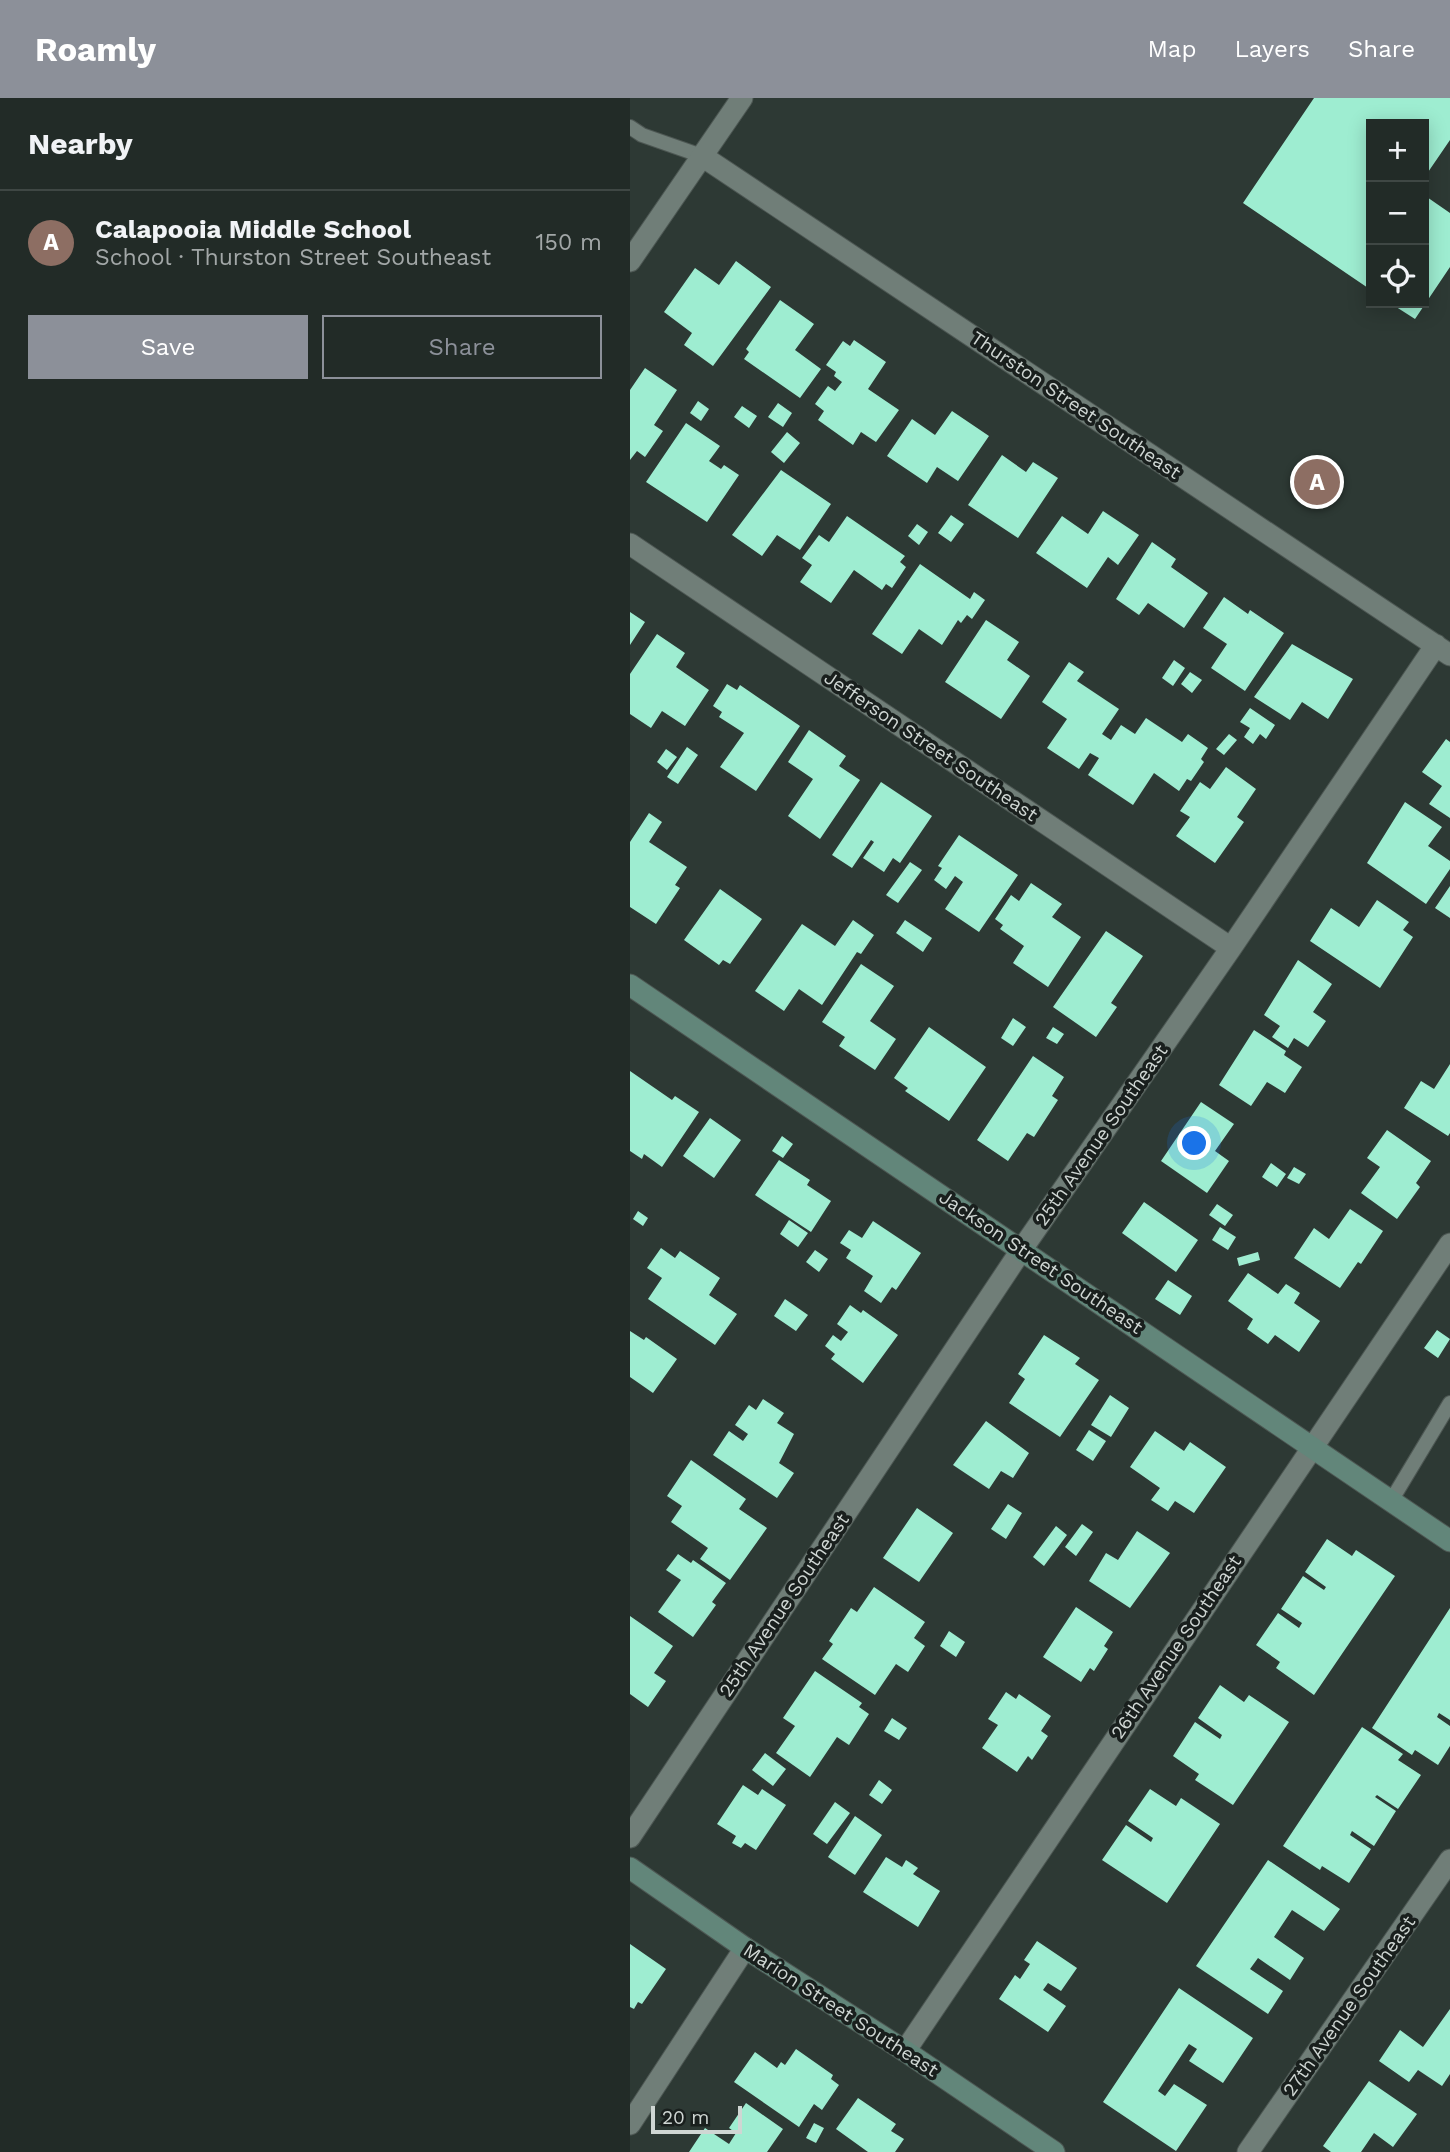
<!DOCTYPE html>
<meta charset="utf-8">
<style>
body{margin:0;font-family:"Work Sans",sans-serif;background:#2e3733;color:#f1f3f6}
.controls{position:absolute;right:21px;top:21px;display:grid;overflow:hidden;border-radius:0px;box-shadow:0 4px 18px #0003}
.controls button{width:63px;height:63px;display:grid;place-items:center;padding:0;border:0;border-bottom:2px solid #3f4744;background:#222b27;color:#f1f3f6;font:35px sans-serif}
.scale{position:absolute;left:21px;bottom:18px;width:91px;box-sizing:border-box;padding-left:7px;border:4px solid #cfd6d3;border-top:0;font-size:19px;line-height:24px;white-space:nowrap;color:#cfd6d3;-webkit-text-stroke:5px #191f1d;paint-order:stroke}
.you{position:absolute;left:565px;top:1046px;width:24px;height:24px;margin:-18px;border:5px solid #fff;border-radius:50%;background:#1a73e8;box-shadow:0 0 0 10px #1a73e833}
.badge{display:grid;place-items:center;width:46px;height:46px;border-radius:50%;background:#8c9099;color:#fff;font-size:23px;font-weight:700}
.pin{position:absolute;translate:-50% -50%;border:4px solid #fff;box-shadow:0 2px 7px #0006}
.list{margin:0;padding:0;list-style:none}
h2{display:flex;justify-content:space-between;align-items:center;height:91px;margin:0;padding:0 28px;font-size:30px}
h2 small{font-size:23px;font-weight:400;color:#a2a7a7}
.list li{display:grid;grid-template-columns:46px 1fr auto;gap:21px;align-items:center;box-sizing:border-box;height:105px;padding:0 28px;border-top:2px solid #3f4744}
.list b{display:block;font-size:26px;white-space:nowrap}
.list p{margin:0;font-size:23px;white-space:nowrap;color:#a2a7a7}
.list em{font-size:23px;font-style:normal;color:#a2a7a7}
.actions{display:flex;gap:14px;padding:21px 28px}
.actions a{flex:1;padding:16px 0;border:2px solid #8c9099;border-radius:0px;text-align:center;font-size:24px;color:#8c9099}
.actions .main{background:#8c9099;color:#fff}
.icon{flex:none;width:38px;height:38px;fill:none;stroke:currentColor;stroke-width:2;stroke-linecap:round;stroke-linejoin:round}
.map{position:relative;flex:none;width:820px;height:2054px;overflow:hidden}
header{display:flex;align-items:center;gap:42px;box-sizing:border-box;height:98px;padding:0 35px;background:#8c9099;color:#fff}
header strong{font-size:33px}
nav{display:flex;gap:38px;margin-inline-start:auto;font-size:24px}
main{display:flex}
aside{flex:1;background:#222b27}
.map>svg:first-child{display:block}
.building{fill:#9eedd1}
.lines{fill:none;stroke-linecap:round;stroke-linejoin:round}
.lane-casing{stroke:#4d5753;stroke-width:16}
.street-casing{stroke:#4d5753;stroke-width:23}
.secondary-casing{stroke:#4d5753;stroke-width:23}
.lane{stroke:#707e78;stroke-width:14}
.street{stroke:#707e78;stroke-width:21}
.secondary{stroke:#62867a;stroke-width:21}
.labels{text-anchor:middle;dominant-baseline:central;stroke-width:7;stroke-linejoin:round;paint-order:stroke}
.street-label{font-size:19px;fill:#cfd6d3;stroke:#191f1d}
</style>
<header>
<strong>Roamly</strong>
<nav><a>Map</a><a>Layers</a><a>Share</a></nav>
</header>
<main>
<aside>
<h2>Nearby<small></small></h2>
<ul class="list">
<li><span class="badge" style="background:#8d6e63">A</span><div><b>Calapooia Middle School</b><p>School · Thurston Street Southeast</p></div><em>150 m</em></li>
</ul>
<div class="actions"><a class="main">Save</a><a>Share</a></div>
</aside>
<div class="map">
<svg width="820" height="2054" viewBox="0 0 820 2054">
<rect width="100%" height="100%" fill="#2d3934"/>
<path class="building" d="M684 0H820V42L794 80V26H741V192L613 105Z
M794 97 820 115V169L785 221 760 205H794Z
M106 163 141 189 83 268 54 247 62 235 34 214 65 170 89 187Z
M150 202 184 226 165 252 191 271 170 300 114 261 119 254 116 251Z
M224 242 256 264 238 291 269 312 246 344 231 334 223 347 188 322 194 313 185 306 198 288 205 293 212 284 204 278 206 274 196 267 213 243 220 248Z
M15 270 47 292 24 327 33 333 15 359 7 353 0 362V292Z
M68 303 79 311 71 323 60 315Z
M148 305 162 315 153 329 138 319Z
M112 308 127 318 119 330 104 319Z
M322 313 359 338 328 383 307 369 297 385 257 358 282 321 305 337Z
M56 325 90 348 79 363 91 371 94 367 109 377 77 424 16 384Z
M157 334 170 345 154 365 141 354Z
M372 357 396 374 403 364 428 380 388 440 338 407Z
M151 372 201 406 170 452 147 437 132 458 102 437Z
M473 413 509 437 488 467 478 459 457 490 406 455 432 418 458 436Z
M321 417 334 426 321 444 308 435Z
M217 418 275 458 270 464 276 469 262 490 256 486 252 492 224 472 201 505 170 484 182 467 172 460 189 437 199 444Z
M287 426 298 434 289 447 278 438Z
M522 444 546 461 541 469 578 495 554 530 518 505 509 517 486 501Z
M290 466 340 501 344 494 355 502 342 521 337 517 331 525 328 522 312 547 289 531 272 556 242 536Z
M594 499 618 516 620 512 654 535 615 593 581 570 597 546 573 530Z
M0 514 15 524 0 547Z
M356 522 389 544 377 562 400 578 371 621 315 584Z
M27 536 55 555 46 569 79 592 55 628 32 613 21 630 0 616V576Z
M662 546 723 581 698 621 672 604 660 622 624 599Z
M544 562 555 570 543 588 532 580Z
M439 564 454 574 447 583 489 611 472 636 481 642 491 627 505 636 516 620 552 644 558 636 578 650 571 661 574 664 561 683 557 681 549 693 524 675 503 707 458 677 469 660 460 655 449 671 417 650 437 621 412 604Z
M560 574 572 582 562 595 551 586Z
M97 586 107 592 110 587 170 628 126 693 90 669 114 635 89 619 92 614 83 608Z
M620 610 645 627 636 641 630 636 623 646 614 639 620 630 610 624Z
M179 632 216 658 209 668 230 682 190 741 158 718 183 681 158 664Z
M599 636 607 642 594 657 586 651Z
M816 641 820 644V720L799 706 812 688 792 674Z
M57 649 68 657 48 686 37 679Z
M36 651 47 659 37 672 27 664Z
M596 669 626 691 607 719 614 724 585 765 546 738 560 719 550 713 570 684 580 691Z
M251 684 302 718 270 765 263 760 254 774 233 760 244 744 241 742 222 770 202 757Z
M775 704 812 729 798 748 820 763V771L796 806 737 765Z
M19 715 32 724 19 744 57 769 45 787 50 790 26 826 0 809V744Z
M329 737 388 777 349 834 315 811 333 784 325 778 316 791 304 782 312 770 308 768Z
M280 764 292 772 268 805 256 797Z
M401 785 432 806 422 819 451 839 418 889 383 865 394 848 370 831 373 827 365 821 381 797 389 803Z
M820 788V820L805 810Z
M90 791 132 821 100 866 93 862 89 867 54 842Z
M747 802 779 824 773 832 783 839 750 890 680 843 701 810 729 829Z
M223 822 244 837 231 856 227 854 192 907 169 891 154 913 125 893 172 826 205 848Z
M275 822 302 840 293 854 266 835Z
M476 833 513 858 481 905 487 909 466 939 423 909Z
M668 862 702 886 683 914 696 923 678 949 664 940 658 950 642 939 650 928 634 917Z
M231 866 264 888 240 923 266 941 245 972 209 948 215 939 192 924Z
M383 920 396 929 383 948 371 940Z
M299 929 356 969 319 1023 275 993 278 990 264 980Z
M423 929 434 936 427 946 416 940Z
M624 932 656 953 654 957 672 969 655 995 637 984 621 1008 589 987Z
M403 958 434 979 422 998 428 1002 404 1039 397 1035 378 1063 347 1042Z
M820 966V1035L818 1038 774 1010 791 983 804 991Z
M0 973 42 1002 45 998 69 1014 32 1069 14 1056 12 1061 0 1053Z
M571 1004 604 1026 585 1053 599 1063 577 1095 531 1063Z
M80 1020 111 1042 84 1080 53 1058Z
M757 1032 801 1063 786 1085 790 1089 767 1121 731 1095 750 1069 737 1060Z
M152 1038 163 1046 153 1060 142 1053Z
M149 1062 180 1082 177 1087 201 1103 181 1134 125 1097Z
M641 1065 656 1076 647 1089 632 1079Z
M664 1069 676 1076 669 1086 657 1080Z
M514 1104 568 1142 546 1174 492 1135Z
M587 1106 603 1117 595 1128 579 1117Z
M720 1111 753 1133 731 1166 728 1164 710 1190 664 1160 684 1130 699 1141Z
M8 1113 18 1120 13 1128 3 1121Z
M159 1122 178 1135 168 1149 150 1136Z
M243 1123 291 1155 266 1192 262 1189 251 1205 234 1193 243 1178 216 1160 221 1152 210 1145 219 1132 232 1140Z
M590 1129 606 1139 598 1152 582 1142Z
M31 1150 45 1160 50 1153 90 1180 79 1197 107 1216 85 1247 18 1201 32 1180 17 1170Z
M185 1152 198 1161 189 1174 176 1164Z
M628 1154 630 1162 609 1168 607 1160Z
M618 1175 648 1196 656 1186 670 1195 664 1205 690 1223 669 1254 645 1237 638 1246 617 1231 623 1221 598 1203Z
M538 1182 562 1198 550 1217 525 1201Z
M155 1201 178 1217 166 1233 144 1218Z
M220 1207 231 1215 233 1212 268 1237 233 1285 201 1261 205 1256 195 1248 203 1237 211 1243 218 1234 207 1226Z
M807 1232 820 1241 808 1260 794 1250Z
M0 1233 14 1242 16 1239 47 1261 23 1295 0 1279Z
M414 1237 450 1260 445 1266 469 1282 430 1339 379 1305 395 1281 388 1276Z
M480 1297 499 1310 481 1339 461 1327Z
M133 1301 154 1315 147 1325 164 1336 149 1365 164 1375 147 1400 83 1357 99 1333 113 1343 118 1336 105 1327 119 1307 126 1312Z
M356 1323 399 1355 383 1380 371 1373 359 1391 323 1367Z
M459 1332 476 1343 463 1363 446 1352Z
M525 1333 554 1353 560 1344 596 1369 564 1415 545 1403 538 1413 521 1402 530 1390 500 1369Z
M61 1362 116 1401 109 1411 137 1430 100 1482 70 1461 78 1450 41 1424 52 1408 37 1398Z
M378 1406 392 1415 376 1441 361 1431Z
M287 1410 323 1435 289 1484 253 1460Z
M452 1426 463 1434 446 1458 435 1449Z
M426 1428 437 1437 414 1468 403 1459Z
M507 1433 540 1455 500 1510 459 1483 476 1455 488 1462Z
M697 1441 722 1458 726 1452 765 1478 684 1597 646 1570 650 1564 626 1547 648 1515 669 1530 672 1525 651 1511 673 1478 694 1492 696 1489 675 1474Z
M48 1456 61 1465 63 1462 96 1485 82 1504 86 1507 63 1539 28 1514 51 1482 36 1472Z
M244 1489 295 1524 284 1540 295 1548 278 1574 266 1566 245 1597 192 1561 203 1546 199 1543 221 1510 227 1514Z
M446 1509 483 1534 474 1548 478 1551 464 1573 460 1570 451 1584 413 1559Z
M820 1510V1622L809 1615 807 1619 820 1628V1648L808 1667 785 1652 782 1657 742 1630Z
M0 1518 43 1548 24 1575 36 1583 18 1609 0 1596Z
M319 1533 335 1544 326 1559 310 1548Z
M185 1573 232 1605 229 1609 239 1616 219 1647 207 1639 180 1679 146 1655 165 1628 153 1620Z
M590 1587 614 1604 619 1597 659 1624 603 1707 565 1682 569 1676 543 1658 565 1624 590 1641 592 1637 568 1620Z
M376 1594 386 1601 389 1596 421 1618 411 1633 418 1638 402 1662 398 1658 387 1674 352 1650 368 1627 358 1621Z
M262 1620 277 1630 269 1642 254 1633Z
M732 1629 773 1656 768 1662 791 1677 768 1711 747 1697 745 1699 766 1713 744 1748 722 1733 720 1737 741 1751 719 1785 692 1768 690 1772 653 1748Z
M135 1655 156 1671 143 1688 122 1672Z
M249 1682 262 1692 252 1706 239 1697Z
M113 1687 128 1697 132 1691 156 1707 126 1752 115 1745 111 1750 102 1745 106 1738 87 1726Z
M520 1691 546 1708 551 1700 590 1726 537 1805 472 1762 496 1727 521 1744 523 1740 498 1723Z
M205 1704 220 1715 197 1746 183 1736Z
M225 1718 252 1737 225 1777 198 1759Z
M256 1759 272 1769 276 1762 288 1770 283 1776 310 1793 288 1829 233 1794Z
M638 1762 710 1811 694 1833 662 1812 644 1839 674 1860 660 1882 628 1860 620 1871 653 1893 638 1916 566 1868Z
M407 1843 447 1870 431 1893 418 1885 413 1892 436 1908 418 1934 369 1901 385 1877 390 1881 400 1866 394 1862Z
M0 1846 36 1871 12 1906 8 1904 4 1911 0 1909Z
M549 1890 623 1940 593 1985 559 1963 567 1951 559 1946 528 1993 535 1998 544 1986 577 2007 546 2053 473 2004Z
M820 1911V1976L812 1988 788 1972 779 1984 749 1963 770 1932 793 1949Z
M166 1951 203 1977 201 1981 209 1987 192 2012 184 2006 169 2029 104 1984 125 1954 147 1970 151 1964 155 1967Z
M739 1983 787 2016 763 2049 744 2035 731 2054H701L693 2048Z
M228 2000 266 2026 261 2033 274 2041 265 2054H238L206 2031Z
M116 2005 153 2031 137 2054H59L75 2030 99 2046 106 2035 99 2030Z
M184 2025 194 2030 186 2045 176 2040Z"/>
<g class="lines">
<defs>
<path id="lane" d="M0 29 12 37 72 58
M761 1403 820 1305"/>
<path id="street" d="M72 58 820 557
M0 163 112 0
M0 446 601 850
M0 1739 392 1151 601 850 806 547
M275 1953 820 1146
M0 2026 115 1850
M618 2054 820 1762"/>
<path id="secondary" d="M0 887 820 1443
M0 1770 115 1850 275 1953 424 2054"/>
</defs>
<use href="#lane" class="lane-casing"/>
<use href="#street" class="street-casing"/>
<use href="#secondary" class="secondary-casing"/>
<use href="#lane" class="lane"/>
<use href="#street" class="street"/>
<use href="#secondary" class="secondary"/>
</g>
<g class="labels">
<g class="street-label">
<text transform="translate(446 307) rotate(34)">Thurston Street Southeast</text>
<text transform="translate(301 648) rotate(34)">Jefferson Street Southeast</text>
<text transform="translate(471 1037) rotate(-55)">25th Avenue Southeast</text>
<text transform="translate(411 1164) rotate(34)">Jackson Street Southeast</text>
<text transform="translate(154 1507) rotate(-56)">25th Avenue Southeast</text>
<text transform="translate(546 1549) rotate(-56)">26th Avenue Southeast</text>
<text transform="translate(719 1908) rotate(-55)">27th Avenue Southeast</text>
<text transform="translate(211 1912) rotate(33)">Marion Street Southeast</text>
</g>
</g>
</svg>
<div class="controls">
<button>+</button>
<button>−</button>
<button><svg class="icon" aria-label="locate" viewBox="0 0 24 24"><circle cx="12" cy="12" r="6"/><path d="M12 2v4M12 18v4M2 12h4M18 12h4"/></svg></button>
</div>
<div class="scale">20 m</div>
<div class="you"></div>
<div class="pin badge" style="left:687px;top:384px;background:#8d6e63">A</div>
</div>
</main>
